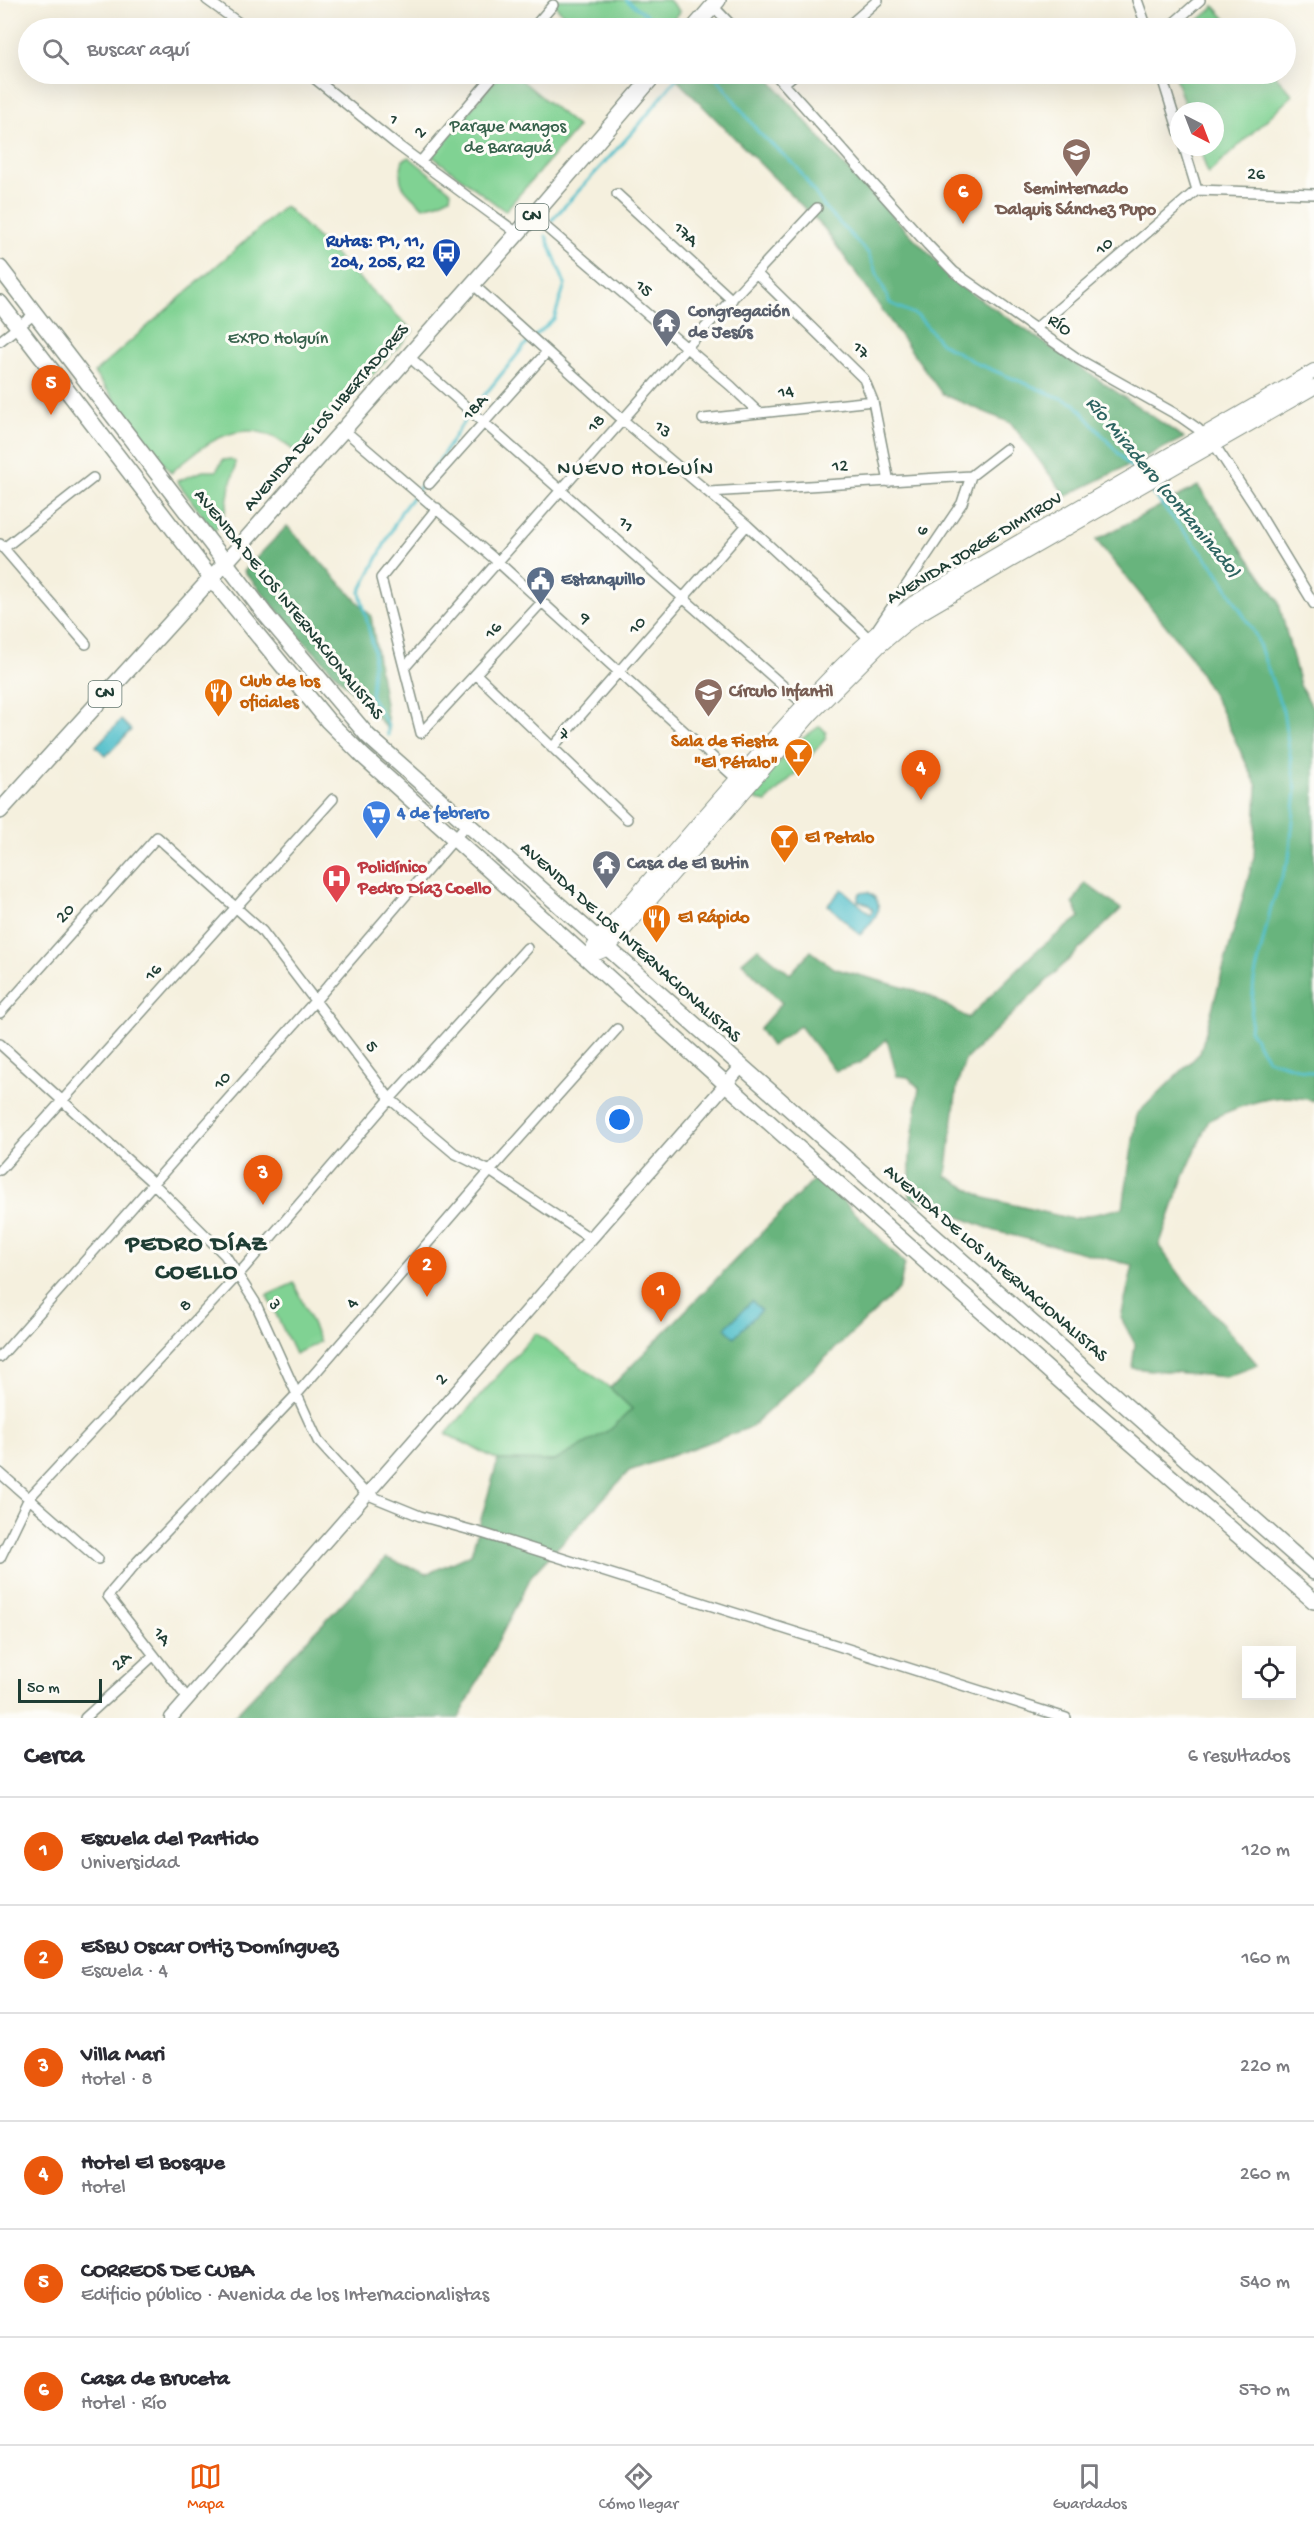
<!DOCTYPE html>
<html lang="es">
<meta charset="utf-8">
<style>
body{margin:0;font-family:"Gochi Hand",sans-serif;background:#f7f7f7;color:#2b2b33}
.controls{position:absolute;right:18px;bottom:18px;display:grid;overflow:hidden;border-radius:0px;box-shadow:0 6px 24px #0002}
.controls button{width:54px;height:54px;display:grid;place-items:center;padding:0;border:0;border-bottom:2px solid #e1e1e2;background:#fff;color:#2b2b33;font:30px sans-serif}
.compass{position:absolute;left:1170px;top:102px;width:54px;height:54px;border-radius:50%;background:#fff;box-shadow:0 6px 24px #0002;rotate:138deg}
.scale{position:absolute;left:18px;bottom:15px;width:84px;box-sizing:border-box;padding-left:6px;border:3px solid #1f3d34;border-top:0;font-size:16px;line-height:21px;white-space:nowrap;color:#1f3d34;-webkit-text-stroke:4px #fdfcf7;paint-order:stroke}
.you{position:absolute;left:620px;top:1120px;width:21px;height:21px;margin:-15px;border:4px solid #fff;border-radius:50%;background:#1a73e8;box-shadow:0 0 0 9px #1a73e833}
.badge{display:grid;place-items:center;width:39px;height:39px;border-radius:50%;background:#ea580c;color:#fff;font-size:20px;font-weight:700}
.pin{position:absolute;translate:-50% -50px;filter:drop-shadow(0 2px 3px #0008)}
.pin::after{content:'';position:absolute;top:32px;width:21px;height:18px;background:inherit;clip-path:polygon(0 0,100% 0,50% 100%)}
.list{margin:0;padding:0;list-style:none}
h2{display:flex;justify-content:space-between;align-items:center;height:78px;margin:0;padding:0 24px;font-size:26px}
h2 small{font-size:20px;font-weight:400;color:#7c7c81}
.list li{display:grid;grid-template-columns:39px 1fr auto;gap:18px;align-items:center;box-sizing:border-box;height:108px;padding:0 24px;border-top:2px solid #e1e1e2}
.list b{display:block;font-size:22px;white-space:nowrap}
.list p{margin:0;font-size:20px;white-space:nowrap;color:#7c7c81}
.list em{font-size:20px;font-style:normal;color:#7c7c81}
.icon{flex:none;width:33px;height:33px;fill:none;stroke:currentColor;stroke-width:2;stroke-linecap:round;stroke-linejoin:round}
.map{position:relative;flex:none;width:1314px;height:1718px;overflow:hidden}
.search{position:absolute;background:#fff;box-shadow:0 6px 24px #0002;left:18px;right:18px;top:18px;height:66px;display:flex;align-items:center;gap:15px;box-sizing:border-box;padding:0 21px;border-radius:33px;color:#7c7c81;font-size:22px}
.sheet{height:726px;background:#fff}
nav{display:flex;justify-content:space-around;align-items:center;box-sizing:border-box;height:84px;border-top:2px solid #e1e1e2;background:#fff;font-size:16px;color:#7c7c81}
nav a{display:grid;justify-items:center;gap:3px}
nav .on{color:#ea580c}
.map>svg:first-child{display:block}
.green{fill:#80d293;stroke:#508864;stroke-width:1.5}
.forest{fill:#68b47d;stroke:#447858;stroke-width:1.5}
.water{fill:#52bfca;stroke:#387e7f;stroke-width:1.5}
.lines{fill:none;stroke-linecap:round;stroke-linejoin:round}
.stream{stroke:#52bfca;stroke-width:3}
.minor-casing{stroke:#8a9689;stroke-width:12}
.tertiary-casing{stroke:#8a9689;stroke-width:15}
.secondary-casing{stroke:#8a9689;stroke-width:16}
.primary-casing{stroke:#8a9689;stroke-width:18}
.trunk-casing{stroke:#8a9689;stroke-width:18}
.minor{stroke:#fff;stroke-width:9}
.tertiary{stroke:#fff;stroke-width:12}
.secondary{stroke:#fff;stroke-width:14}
.primary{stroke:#fff;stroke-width:15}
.trunk{stroke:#fff;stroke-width:15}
.labels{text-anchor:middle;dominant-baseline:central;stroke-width:6;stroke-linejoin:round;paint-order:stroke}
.shield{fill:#fdfcf7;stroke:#62766e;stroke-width:1.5}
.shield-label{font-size:16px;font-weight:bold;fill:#1f3d34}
.street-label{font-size:18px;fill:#1f3d34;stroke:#fdfcf7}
.park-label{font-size:18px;fill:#37624c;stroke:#fdfcf7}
.education-label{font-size:18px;font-weight:bold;fill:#785e54;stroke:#fdfcf7}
.transit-label{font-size:18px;font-weight:bold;fill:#164399;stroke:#fdfcf7;text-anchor:end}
.worship-label{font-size:18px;font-weight:bold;fill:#5b616d;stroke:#fdfcf7;text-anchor:start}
.service-label{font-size:18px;font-weight:bold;fill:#4e5e75;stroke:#fdfcf7;text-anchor:start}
.food-label{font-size:18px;font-weight:bold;fill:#c56008;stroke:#fdfcf7;text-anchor:start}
.shop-label{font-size:18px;font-weight:bold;fill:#366cbe;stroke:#fdfcf7;text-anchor:start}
.health-label{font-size:18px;font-weight:bold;fill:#be3a42;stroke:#fdfcf7;text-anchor:start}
.neighbourhood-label{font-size:20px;letter-spacing:1.5px;fill:#1f3d34;stroke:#fdfcf7}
.water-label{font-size:20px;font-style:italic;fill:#2e6461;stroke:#fdfcf7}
.district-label{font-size:24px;font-weight:bold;letter-spacing:1.5px;fill:#1f3d34;stroke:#fdfcf7}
</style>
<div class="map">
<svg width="1314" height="1718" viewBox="0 0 1314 1718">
<rect width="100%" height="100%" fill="#fdfcf7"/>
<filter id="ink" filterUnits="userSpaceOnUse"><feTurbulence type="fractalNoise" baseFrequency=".0167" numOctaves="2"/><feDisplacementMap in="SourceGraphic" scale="12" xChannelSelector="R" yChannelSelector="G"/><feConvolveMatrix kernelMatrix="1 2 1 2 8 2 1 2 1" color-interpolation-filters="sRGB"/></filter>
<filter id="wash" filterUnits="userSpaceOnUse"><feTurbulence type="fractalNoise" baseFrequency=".008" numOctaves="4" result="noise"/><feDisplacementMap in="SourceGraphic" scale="24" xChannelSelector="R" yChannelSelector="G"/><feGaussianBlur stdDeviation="1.35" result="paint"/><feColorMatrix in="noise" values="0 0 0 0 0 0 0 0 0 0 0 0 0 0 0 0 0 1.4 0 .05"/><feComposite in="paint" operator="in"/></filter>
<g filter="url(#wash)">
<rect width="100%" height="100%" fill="#f5f0de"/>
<path class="green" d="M550 0H669L680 12 666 28H576Z
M1214 6 1234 28H1189L1214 7Z
M500 74H514L578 127 505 211 432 156Z
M1174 74H1274L1293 95 1208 174 1199 147H1215V111H1187Z
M409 157 451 191 450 197 438 203 423 207C405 189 395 187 403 160Z
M285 206 413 331 299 454C290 448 281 440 271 436 234 419 197 449 171 473L94 373Z
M231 459 235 462C237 471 232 476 230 485 227 503 227 516 214 531L177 481 203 471H216L223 460Z
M820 726 826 732V738L795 774 766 802 756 800 752 791 800 740Z
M294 1283 320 1342 295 1354 267 1295Z
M536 1333 610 1388 633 1409 611 1430 555 1461 498 1460 446 1434Z"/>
<path class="forest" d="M681 74H765L839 160 958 284 1184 438 1066 496 1011 423 942 394 824 228 676 79Z
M1198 486 1278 600 1300 685 1314 710V1101C1279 1090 1241 1105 1209 1120L1181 1183 1159 1246 1183 1279 1258 1365 1226 1377 1132 1368 1135 1344 1121 1318 1133 1265 995 1231 910 1197V1156L919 1088 908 1077 897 1076 887 1039 860 1063 835 1071 800 1026 771 1046 759 1029 782 1003 742 962 758 948 790 974 811 951 833 968 924 993 968 1018 1035 952 1080 917 1073 903 1085 883 1121 909 965 1060 957 1086 946 1176 985 1198 1072 1219 1123 1208 1137 1114 1200 1053 1254 857 1257 786 1217 702 1189 654 1096 540Z
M287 526 371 616 389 730 297 634 244 571Z
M818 1175 905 1264 899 1289 751 1427 629 1471 532 1575 459 1718H232L386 1558 427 1574 471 1554 498 1460 555 1461 611 1429 632 1409 610 1388Z"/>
<path class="water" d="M121 720 131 730 106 756 96 746Z
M842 889 870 914 873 910 868 904 858 901V896L860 893 868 892C890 905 872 922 860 935L828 905Z
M752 1301 761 1310 734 1337 725 1328Z"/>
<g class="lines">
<path class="stream" d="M626 0 665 28
M714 74 759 133 797 167 825 208 868 253 890 303 918 316 941 343 978 364 1075 404 1133 470
M551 221 638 126 680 74
M1147 487 1217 571 1256 636 1283 711 1296 791 1289 858 1271 907 1254 980 1250 1031 1267 1059 1314 1073
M388 735V726L371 696 374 651 360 592 401 512 434 469 466 418 525 345 554 319 565 284 546 236"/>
</g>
</g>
<g filter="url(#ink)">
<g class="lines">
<defs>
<path id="minor" d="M207 0 246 28
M1137 0 1147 28
M713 6 734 28
M533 28 553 5
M846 28 878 0
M1168 28 1200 0
M309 74 396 144 517 233
M775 74 928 245 954 272 1078 359 1181 417 1198 429 1214 444 1254 505 1314 604
M1161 74 1179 132
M784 83 795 74
M1184 147 1197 190
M422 160 495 74
M1197 190 1314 194
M617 194 732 300
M533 216 731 386 758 412
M756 273 864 379 873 401 889 482
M477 288 623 420 747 525 874 643
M1035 329 1197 190
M0 341 36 313
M415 362 807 707
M703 419 873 401
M343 429 498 562 740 782
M429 484 547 352
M709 492 971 476
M0 544 86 644
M4 548 93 478
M877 629 962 503 971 476 1006 449
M406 666 686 348 817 208
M477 675 627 819
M421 733 381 578 437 508
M421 733 542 602
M552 748 747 525
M0 1013 157 837 262 931 390 1099 454 1153 490 1171 591 1239
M0 1044 154 1184 225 1255 255 1302 318 1441 366 1494 420 1516 485 1534 1066 1718
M0 1170 333 799
M0 1357 315 1001 467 824
M0 1473 98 1559
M0 1558 29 1498 238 1275 390 1099 527 948
M188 1699 108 1596 138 1561 297 1394 490 1171 617 1029
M85 1718 154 1655"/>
<path id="tertiary" d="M171 1718 741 1067"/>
<path id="secondary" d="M599 952 608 948 812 713 878 647 904 625 922 612 1011 560 1314 387
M588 958 598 940C656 873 713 805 773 739 816 691 861 642 914 603L1314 371"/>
<path id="primary" d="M694 28 718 0
M0 811 226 562 533 216 655 74"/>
<path id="trunk" d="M0 268 265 614 368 736 1314 1572
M0 303 211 578 328 721 363 756 726 1084 1083 1401 1314 1601"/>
</defs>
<use href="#minor" class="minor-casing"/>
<use href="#tertiary" class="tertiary-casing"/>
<use href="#secondary" class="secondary-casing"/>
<use href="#primary" class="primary-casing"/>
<use href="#trunk" class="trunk-casing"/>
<use href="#minor" class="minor"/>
<use href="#tertiary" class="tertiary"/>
<use href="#secondary" class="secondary"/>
<use href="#primary" class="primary"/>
<use href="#trunk" class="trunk"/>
</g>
</g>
<defs>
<symbol id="school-pin" viewBox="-11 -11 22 30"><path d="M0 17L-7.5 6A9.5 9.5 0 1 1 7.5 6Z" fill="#8d6e63" stroke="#fdfcf7"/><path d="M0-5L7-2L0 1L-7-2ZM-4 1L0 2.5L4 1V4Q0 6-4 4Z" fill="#fff"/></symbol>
<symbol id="bus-pin" viewBox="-11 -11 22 30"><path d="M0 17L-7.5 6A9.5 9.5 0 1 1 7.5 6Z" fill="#1a4fb4" stroke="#fdfcf7"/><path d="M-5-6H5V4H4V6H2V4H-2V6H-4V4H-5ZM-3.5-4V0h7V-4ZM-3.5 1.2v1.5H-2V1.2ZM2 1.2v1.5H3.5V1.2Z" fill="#fff"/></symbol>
<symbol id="temple-pin" viewBox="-11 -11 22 30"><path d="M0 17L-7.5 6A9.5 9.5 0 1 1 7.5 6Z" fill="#6b7280" stroke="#fdfcf7"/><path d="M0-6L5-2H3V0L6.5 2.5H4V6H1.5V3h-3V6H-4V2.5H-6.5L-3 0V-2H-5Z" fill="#fff"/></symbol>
<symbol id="civic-pin" viewBox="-11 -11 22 30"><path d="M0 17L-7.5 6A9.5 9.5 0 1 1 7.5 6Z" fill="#5c6f8a" stroke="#fdfcf7"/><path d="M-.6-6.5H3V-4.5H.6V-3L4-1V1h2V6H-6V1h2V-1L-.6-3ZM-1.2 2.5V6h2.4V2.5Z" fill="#fff"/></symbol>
<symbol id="restaurant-pin" viewBox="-11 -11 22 30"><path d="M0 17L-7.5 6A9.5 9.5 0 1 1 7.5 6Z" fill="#e8710a" stroke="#fdfcf7"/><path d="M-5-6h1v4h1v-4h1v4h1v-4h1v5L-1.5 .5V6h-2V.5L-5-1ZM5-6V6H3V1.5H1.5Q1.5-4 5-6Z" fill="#fff"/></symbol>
<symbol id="bar-pin" viewBox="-11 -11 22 30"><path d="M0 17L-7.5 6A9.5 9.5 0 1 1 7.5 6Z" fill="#e8710a" stroke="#fdfcf7"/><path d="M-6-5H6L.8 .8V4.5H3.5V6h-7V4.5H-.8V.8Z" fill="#fff"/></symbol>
<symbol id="supermarket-pin" viewBox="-11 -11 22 30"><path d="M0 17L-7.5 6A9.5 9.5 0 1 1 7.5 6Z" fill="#3f7fe0" stroke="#fdfcf7"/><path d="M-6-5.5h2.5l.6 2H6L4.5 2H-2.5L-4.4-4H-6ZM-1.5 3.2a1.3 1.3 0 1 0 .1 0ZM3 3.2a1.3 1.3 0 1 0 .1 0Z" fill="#fff"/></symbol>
<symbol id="hospital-pin" viewBox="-11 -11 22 30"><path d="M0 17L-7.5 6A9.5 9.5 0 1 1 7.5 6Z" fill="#e0444e" stroke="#fdfcf7"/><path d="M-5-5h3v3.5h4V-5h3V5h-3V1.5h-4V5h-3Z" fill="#fff"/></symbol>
</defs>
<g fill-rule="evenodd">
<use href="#school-pin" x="1060" y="136" width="33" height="45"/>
<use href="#bus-pin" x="430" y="236" width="33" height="45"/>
<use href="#temple-pin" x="650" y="306" width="33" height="45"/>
<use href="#civic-pin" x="524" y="564" width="33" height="45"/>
<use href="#restaurant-pin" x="202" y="676" width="33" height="45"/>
<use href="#school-pin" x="692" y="676" width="33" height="45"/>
<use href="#bar-pin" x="782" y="736" width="33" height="45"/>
<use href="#supermarket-pin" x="360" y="798" width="33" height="45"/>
<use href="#bar-pin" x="768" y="822" width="33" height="45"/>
<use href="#temple-pin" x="590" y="848" width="33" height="45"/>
<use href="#hospital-pin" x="320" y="862" width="33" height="45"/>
<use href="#restaurant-pin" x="640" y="902" width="33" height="45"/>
</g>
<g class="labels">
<g class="shield">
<rect x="515.5" y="204" width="33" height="26" rx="4.5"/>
<rect x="88.5" y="681" width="33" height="26" rx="4.5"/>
</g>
<g class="shield-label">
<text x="532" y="217">CN</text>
<text x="105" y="694">CN</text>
</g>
<g class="street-label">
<text transform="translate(393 120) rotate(39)">1</text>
<text transform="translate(421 133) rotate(-50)">2</text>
<text transform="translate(1256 175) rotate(2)">26</text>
<text transform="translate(685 235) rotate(43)">17A</text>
<text transform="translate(1105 247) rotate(-41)">10</text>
<text transform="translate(643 289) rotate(41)">15</text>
<text transform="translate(1059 326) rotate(35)">RÍO</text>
<text transform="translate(860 351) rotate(45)">17</text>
<text transform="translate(786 393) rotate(-5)">14</text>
<text transform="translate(476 408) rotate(-48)">18A</text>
<text transform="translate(327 418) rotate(-49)">AVENIDA DE LOS LIBERTADORES</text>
<text transform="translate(597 424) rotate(-48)">18</text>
<text transform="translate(662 430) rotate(40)">13</text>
<text transform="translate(840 467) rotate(-3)">12</text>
<text transform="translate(625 525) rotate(41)">11</text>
<text transform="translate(923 531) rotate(-56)">6</text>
<text transform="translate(975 549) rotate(-31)">AVENIDA JORGE DIMITROV</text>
<text transform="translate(288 605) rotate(51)">AVENIDA DE LOS INTERNACIONALISTAS</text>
<text transform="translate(584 619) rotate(43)">9</text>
<text transform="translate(638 626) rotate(-49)">10</text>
<text transform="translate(494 631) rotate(-48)">16</text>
<text transform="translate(563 735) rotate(44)">7</text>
<text transform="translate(66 914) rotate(-48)">20</text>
<text transform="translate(630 943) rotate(42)">AVENIDA DE LOS INTERNACIONALISTAS</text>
<text transform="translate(154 973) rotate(-48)">16</text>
<text transform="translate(371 1047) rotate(52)">5</text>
<text transform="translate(223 1081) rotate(-49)">10</text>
<text transform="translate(995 1264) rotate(41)">AVENIDA DE LOS INTERNACIONALISTAS</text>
<text transform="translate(353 1304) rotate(-49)">4</text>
<text transform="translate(274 1305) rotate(65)">3</text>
<text transform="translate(186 1306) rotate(-47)">8</text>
<text transform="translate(442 1380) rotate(-49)">2</text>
<text transform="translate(161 1637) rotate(52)">1A</text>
<text transform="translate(122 1662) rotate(-43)">2A</text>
</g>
<g class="park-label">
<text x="508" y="127">Parque Mangos<tspan x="508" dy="21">de Baraguá</tspan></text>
<text x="278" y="339">EXPO Holguín</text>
</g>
<g class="education-label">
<text x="1076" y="189">Seminternado<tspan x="1076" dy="21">Dalquis Sánchez Pupo</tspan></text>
<text x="729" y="692" text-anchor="start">Círculo Infantil</text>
</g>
<g class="transit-label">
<text x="425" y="242">Rutas: P1, 11,<tspan x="425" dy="21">204, 205, R2</tspan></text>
</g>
<g class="worship-label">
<text x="688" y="312">Congregación<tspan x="688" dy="21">de Jesús</tspan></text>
<text x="627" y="864">Casa de El Butin</text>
</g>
<g class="service-label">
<text x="561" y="580">Estanquillo</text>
</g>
<g class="food-label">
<text x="240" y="682">Club de los<tspan x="240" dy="21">oficiales</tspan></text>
<text x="778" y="742" text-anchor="end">Sala de Fiesta<tspan x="778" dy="21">"El Pétalo"</tspan></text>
<text x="805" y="838">El Petalo</text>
<text x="678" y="918">El Rápido</text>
</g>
<g class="shop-label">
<text x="397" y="814">4 de febrero</text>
</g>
<g class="health-label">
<text x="358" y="868">Policlínico<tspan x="358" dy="21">Pedro Díaz Coello</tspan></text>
</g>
<g class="neighbourhood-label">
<text x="636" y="470">NUEVO HOLGUÍN</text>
</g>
<g class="water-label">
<text transform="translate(1162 488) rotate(50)">Río Miradero (contaminado)</text>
</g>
<g class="district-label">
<text x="197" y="1245">PEDRO DÍAZ<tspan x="197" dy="28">COELLO</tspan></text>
</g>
</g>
</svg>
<div class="controls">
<button><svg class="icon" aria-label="locate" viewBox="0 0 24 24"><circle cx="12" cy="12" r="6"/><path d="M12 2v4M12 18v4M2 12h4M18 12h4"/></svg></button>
</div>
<svg class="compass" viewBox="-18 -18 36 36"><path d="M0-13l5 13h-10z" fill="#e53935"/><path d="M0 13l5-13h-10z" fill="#7c7c81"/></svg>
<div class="scale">50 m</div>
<div class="you"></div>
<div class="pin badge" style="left:661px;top:1322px">1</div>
<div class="pin badge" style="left:427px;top:1297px">2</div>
<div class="pin badge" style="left:263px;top:1205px">3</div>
<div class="pin badge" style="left:921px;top:800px">4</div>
<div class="pin badge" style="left:51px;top:415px">5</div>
<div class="pin badge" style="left:963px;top:224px">6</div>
<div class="search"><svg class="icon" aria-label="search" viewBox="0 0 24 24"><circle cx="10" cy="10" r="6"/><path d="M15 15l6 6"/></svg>Buscar aquí</div>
</div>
<section class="sheet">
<h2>Cerca<small>6 resultados</small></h2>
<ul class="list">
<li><span class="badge">1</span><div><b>Escuela del Partido</b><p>Universidad</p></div><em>120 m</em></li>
<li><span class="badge">2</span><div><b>ESBU Oscar Ortiz Domínguez</b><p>Escuela · 4</p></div><em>160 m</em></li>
<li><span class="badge">3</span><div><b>Villa Mari</b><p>Hotel · 8</p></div><em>220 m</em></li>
<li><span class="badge">4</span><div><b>Hotel El Bosque</b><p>Hotel</p></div><em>260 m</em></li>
<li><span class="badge">5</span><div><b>CORREOS DE CUBA</b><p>Edificio público · Avenida de los Internacionalistas</p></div><em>540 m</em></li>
<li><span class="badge">6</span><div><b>Casa de Bruceta</b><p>Hotel · Río</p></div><em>570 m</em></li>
</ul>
</section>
<nav>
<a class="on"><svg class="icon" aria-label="map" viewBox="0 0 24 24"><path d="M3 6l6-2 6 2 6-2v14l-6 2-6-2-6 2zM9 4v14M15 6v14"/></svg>Mapa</a>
<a><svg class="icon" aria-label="directions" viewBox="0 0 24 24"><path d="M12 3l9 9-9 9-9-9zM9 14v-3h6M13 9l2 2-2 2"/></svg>Cómo llegar</a>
<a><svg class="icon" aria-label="saved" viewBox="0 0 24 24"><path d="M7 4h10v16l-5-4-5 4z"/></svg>Guardados</a>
</nav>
